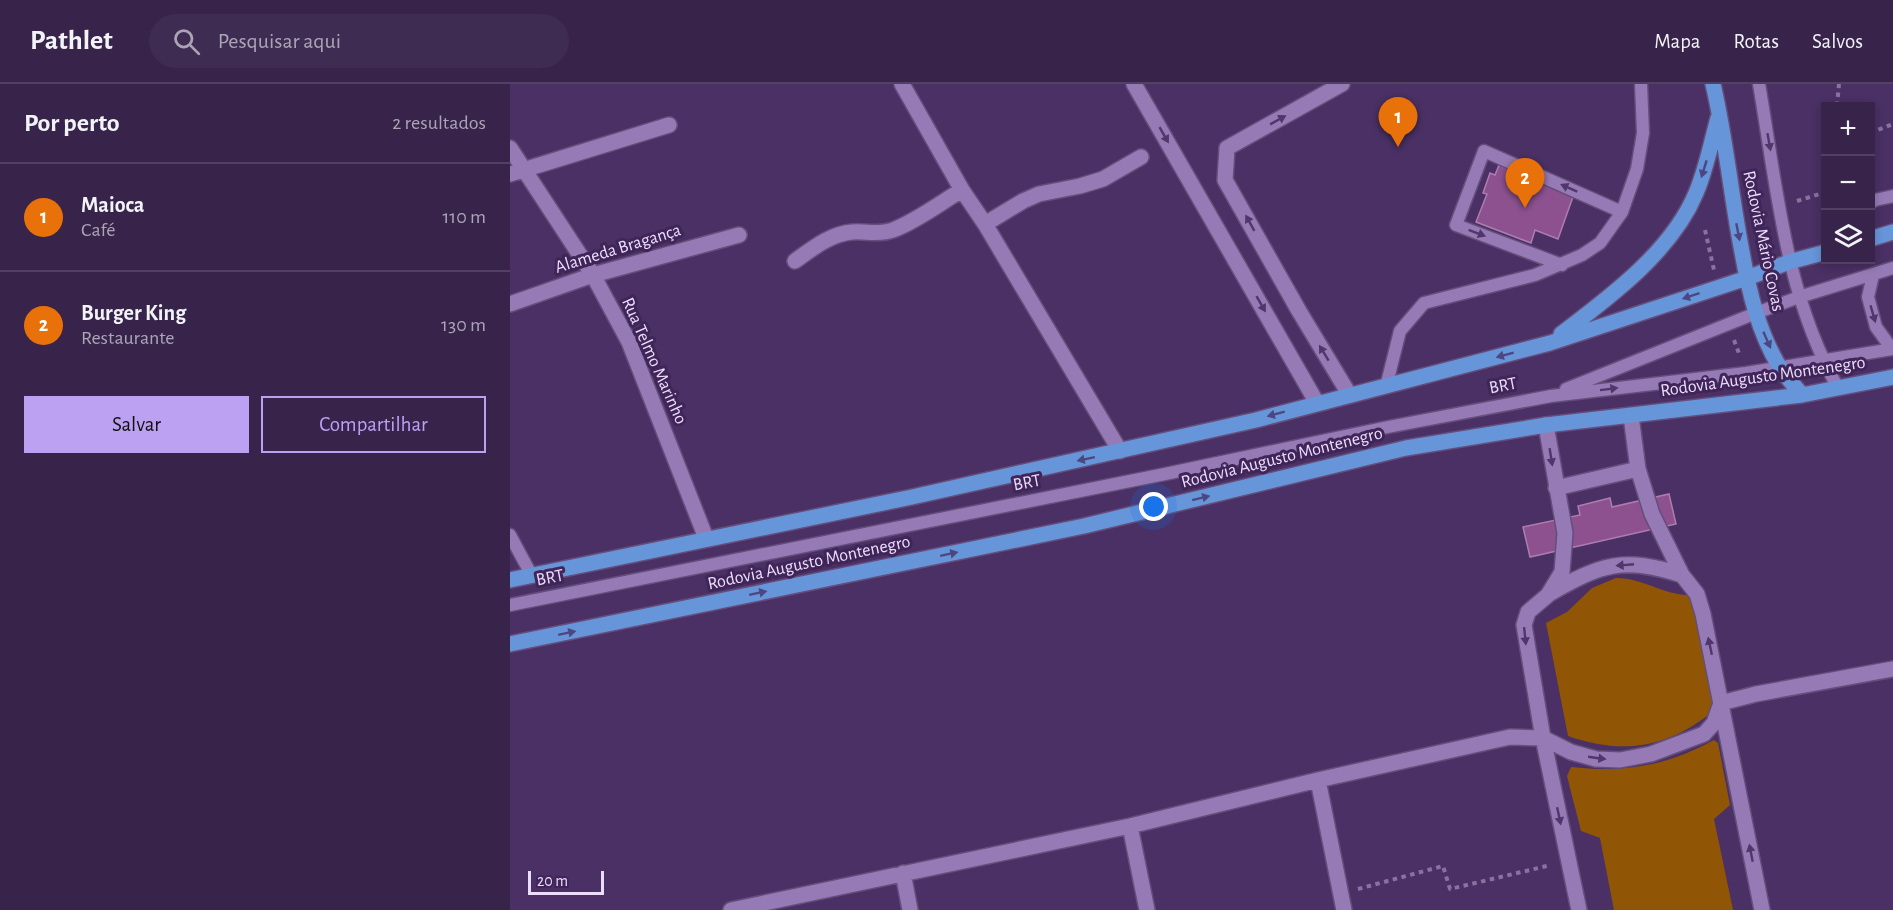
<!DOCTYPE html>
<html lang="pt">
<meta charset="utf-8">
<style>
body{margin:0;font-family:"Alegreya Sans",sans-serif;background:#3f2c52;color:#f1f3f6}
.controls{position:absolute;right:18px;top:18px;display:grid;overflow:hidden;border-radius:0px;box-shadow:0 3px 9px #0003}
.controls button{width:54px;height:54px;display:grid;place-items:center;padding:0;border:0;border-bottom:2px solid #524163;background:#38244b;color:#f1f3f6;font:30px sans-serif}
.scale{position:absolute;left:18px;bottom:15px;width:76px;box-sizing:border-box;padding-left:6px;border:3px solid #ebddfd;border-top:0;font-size:16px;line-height:21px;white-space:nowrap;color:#ebddfd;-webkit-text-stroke:4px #402559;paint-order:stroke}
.you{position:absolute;left:644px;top:423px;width:21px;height:21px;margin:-15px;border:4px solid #fff;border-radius:50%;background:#1a73e8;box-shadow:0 0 0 9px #1a73e833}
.badge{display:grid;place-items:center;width:39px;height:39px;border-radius:50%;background:#bca0f2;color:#fff;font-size:20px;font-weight:700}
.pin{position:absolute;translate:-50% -50px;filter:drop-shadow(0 2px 3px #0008)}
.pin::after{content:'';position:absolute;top:32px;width:21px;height:18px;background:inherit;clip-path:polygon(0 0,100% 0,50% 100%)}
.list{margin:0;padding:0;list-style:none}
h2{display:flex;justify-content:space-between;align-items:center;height:78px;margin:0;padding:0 24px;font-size:26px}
h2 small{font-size:20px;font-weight:400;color:#aba4b5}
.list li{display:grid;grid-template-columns:39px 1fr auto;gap:18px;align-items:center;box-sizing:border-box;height:108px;padding:0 24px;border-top:2px solid #524163}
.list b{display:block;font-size:22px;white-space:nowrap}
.list p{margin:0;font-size:20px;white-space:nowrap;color:#aba4b5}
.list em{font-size:20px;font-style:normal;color:#aba4b5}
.actions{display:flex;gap:12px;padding:18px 24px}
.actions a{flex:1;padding:14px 0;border:2px solid #bca0f2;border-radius:0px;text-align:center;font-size:21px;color:#bca0f2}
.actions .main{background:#bca0f2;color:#111}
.icon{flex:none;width:33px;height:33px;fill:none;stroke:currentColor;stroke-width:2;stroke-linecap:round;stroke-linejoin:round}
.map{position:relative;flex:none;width:1383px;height:826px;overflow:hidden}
header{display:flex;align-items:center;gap:36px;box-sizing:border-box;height:84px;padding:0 30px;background:#38244b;border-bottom:2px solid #524163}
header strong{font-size:28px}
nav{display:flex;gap:33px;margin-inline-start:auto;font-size:21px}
.search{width:420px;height:54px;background:#3f2c52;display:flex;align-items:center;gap:15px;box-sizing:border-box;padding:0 21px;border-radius:33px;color:#aba4b5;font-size:22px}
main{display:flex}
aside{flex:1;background:#38244b}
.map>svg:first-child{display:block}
.green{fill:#905605}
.building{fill:#8d5190;stroke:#ad7daf;stroke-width:1.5}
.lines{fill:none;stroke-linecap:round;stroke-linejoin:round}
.service-casing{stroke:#644e7b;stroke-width:15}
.minor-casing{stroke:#644e7b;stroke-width:18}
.primary-casing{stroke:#644e7b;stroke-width:18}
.path{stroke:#88729f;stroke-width:4;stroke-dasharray:4.5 4.5;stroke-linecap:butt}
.service{stroke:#967ab5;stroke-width:12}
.minor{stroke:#967ab5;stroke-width:15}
.primary{stroke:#6795da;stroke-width:15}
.oneway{fill:#51366b}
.oneway2{fill:#4c4780}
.labels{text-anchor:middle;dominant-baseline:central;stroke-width:6;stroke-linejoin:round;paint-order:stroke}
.street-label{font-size:18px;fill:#ebddfd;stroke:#402559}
</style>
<header>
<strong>Pathlet</strong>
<div class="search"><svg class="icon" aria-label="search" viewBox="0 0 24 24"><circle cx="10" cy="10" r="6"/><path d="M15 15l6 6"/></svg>Pesquisar aqui</div>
<nav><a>Mapa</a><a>Rotas</a><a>Salvos</a></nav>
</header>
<main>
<aside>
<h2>Por perto<small>2 resultados</small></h2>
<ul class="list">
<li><span class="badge" style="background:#e8710a">1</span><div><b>Maioca</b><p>Café</p></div><em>110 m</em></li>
<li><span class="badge" style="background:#e8710a">2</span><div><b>Burger King</b><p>Restaurante</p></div><em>130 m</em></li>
</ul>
<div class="actions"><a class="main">Salvar</a><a>Compartilhar</a></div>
</aside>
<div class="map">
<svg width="1383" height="826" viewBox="0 0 1383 826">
<rect width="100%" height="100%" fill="#4a3064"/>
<path class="green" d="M1106 494C1135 494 1155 513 1185 511L1207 624C1161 663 1115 672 1058 652L1036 539 1057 528 1082 504Z
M1204 656 1208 659 1220 721 1204 735 1223 826H1104L1090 754 1071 747 1057 692 1061 683C1115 689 1156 682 1204 656Z"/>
<path class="building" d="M989 81 1064 110 1048 155 1025 146 1021 159 966 138 977 110 973 109 980 89 985 91Z
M1159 410 1166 440 1020 473 1013 443 1070 431 1068 422 1100 414 1102 423Z"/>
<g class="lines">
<defs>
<path id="service" d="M1249 0C1267 104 1275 210 1328 304
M1360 119 1365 116 1383 112
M1052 181 946 141 974 67 1112 128
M1363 191 1358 213 1366 243 1382 265
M876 303 890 247 914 219 1025 191 1072 171 1090 159 1112 128 1127 85 1133 49 1131 0
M1056 305 1246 229 1289 213 1383 184
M0 451 22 492
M0 521 655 390 878 343 1041 312 1236 289 1383 265"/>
<path id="minor" d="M392 0 452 106 475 140 610 367
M624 0 807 319
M832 0 717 64 715 96 789 227 839 310
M0 64 83 191 119 258 196 454
M0 90 159 41
M475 140 513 117 529 110 570 102 593 95 631 73
M285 177C303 164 320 150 342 148 357 147 369 151 383 146 407 137 430 119 452 106
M0 220 83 191 229 151
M1121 332 1128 385 1142 430 1172 491 1187 510 1193 530 1252 826
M1036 341 1055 449 1052 488 1038 511 1018 528 1014 541 1033 654 1069 826
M1046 404 1128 385
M1039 510C1091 480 1113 472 1172 491
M1211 619 1246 610 1383 585
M808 696 834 826
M620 742 637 826
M393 789 400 826
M221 826 620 742 808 696 1000 653 1033 654 1061 668 1086 675 1110 676 1141 670 1194 650 1204 639 1211 619"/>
<path id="primary" d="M1203 0C1216 55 1221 112 1232 168 1239 207 1248 247 1269 282 1275 292 1284 301 1292 311
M1360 155 1383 148
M1051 250C1100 213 1162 167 1186 109 1196 86 1201 59 1208 34
M0 496 402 413 746 336 1040 259 1237 194 1279 178 1316 168
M0 560 574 442 896 364 1036 341 1292 311 1383 293"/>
</defs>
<use href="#service" class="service-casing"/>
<use href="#minor" class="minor-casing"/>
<use href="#primary" class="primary-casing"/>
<path class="path" d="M1327 22 1329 0
M1360 49 1383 40
M1287 117 1316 108
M1195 146 1204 186
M1224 256 1230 272
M848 805 933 782 940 805 1041 781"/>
<use href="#service" class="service"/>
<use href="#minor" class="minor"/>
<use href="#primary" class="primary"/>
</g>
<defs><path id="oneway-solid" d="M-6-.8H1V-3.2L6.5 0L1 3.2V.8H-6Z" transform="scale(1.5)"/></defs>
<g class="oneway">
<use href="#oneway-solid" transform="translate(768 36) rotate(-29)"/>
<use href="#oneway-solid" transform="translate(654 51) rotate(60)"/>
<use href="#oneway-solid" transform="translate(1259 58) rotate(80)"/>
<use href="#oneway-solid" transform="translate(1059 104) rotate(-156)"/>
<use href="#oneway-solid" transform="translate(740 139) rotate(-119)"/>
<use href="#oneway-solid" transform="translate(967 149) rotate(21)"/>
<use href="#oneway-solid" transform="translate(751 220) rotate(60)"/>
<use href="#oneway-solid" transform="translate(1363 230) rotate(74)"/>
<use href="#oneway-solid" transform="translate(814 269) rotate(-121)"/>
<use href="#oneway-solid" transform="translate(1099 305) rotate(-7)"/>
<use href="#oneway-solid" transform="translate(1041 373) rotate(81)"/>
<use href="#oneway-solid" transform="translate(1115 481) rotate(175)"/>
<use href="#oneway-solid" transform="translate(1015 552) rotate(84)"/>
<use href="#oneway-solid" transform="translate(1200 562) rotate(-102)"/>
<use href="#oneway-solid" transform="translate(1087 674) rotate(8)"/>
<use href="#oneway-solid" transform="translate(1049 732) rotate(78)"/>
<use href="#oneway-solid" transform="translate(1241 769) rotate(-101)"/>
</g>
<g class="oneway2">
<use href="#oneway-solid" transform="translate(1194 85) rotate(107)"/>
<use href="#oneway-solid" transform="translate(1228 148) rotate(79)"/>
<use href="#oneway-solid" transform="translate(1181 212) rotate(162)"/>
<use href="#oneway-solid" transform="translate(1257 256) rotate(66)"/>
<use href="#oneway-solid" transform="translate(995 271) rotate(165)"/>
<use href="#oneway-solid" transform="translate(766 330) rotate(165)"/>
<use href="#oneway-solid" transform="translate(576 375) rotate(168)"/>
<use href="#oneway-solid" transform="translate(691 414) rotate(-14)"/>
<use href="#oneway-solid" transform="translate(439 470) rotate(-12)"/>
<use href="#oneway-solid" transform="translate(248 509) rotate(-12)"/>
<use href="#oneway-solid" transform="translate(57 549) rotate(-12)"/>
</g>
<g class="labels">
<g class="street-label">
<text transform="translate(1253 157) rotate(78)">Rodovia Mário Covas</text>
<text transform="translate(108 165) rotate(-17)">Alameda Bragança</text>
<text transform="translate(144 277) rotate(66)">Rua Telmo Marinho</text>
<text transform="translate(1253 293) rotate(-8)">Rodovia Augusto Montenegro</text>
<text transform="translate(993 302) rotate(-11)">BRT</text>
<text transform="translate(772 374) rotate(-14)">Rodovia Augusto Montenegro</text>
<text transform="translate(517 399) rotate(-11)">BRT</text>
<text transform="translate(299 479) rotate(-12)">Rodovia Augusto Montenegro</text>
<text transform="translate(40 494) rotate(-11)">BRT</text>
</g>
</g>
</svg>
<div class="controls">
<button>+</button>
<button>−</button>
<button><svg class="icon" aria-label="layers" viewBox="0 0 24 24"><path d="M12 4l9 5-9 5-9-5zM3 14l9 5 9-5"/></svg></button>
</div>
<div class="scale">20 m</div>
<div class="you"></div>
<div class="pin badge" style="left:888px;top:63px;background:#e8710a">1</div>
<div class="pin badge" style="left:1015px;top:124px;background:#e8710a">2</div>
</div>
</main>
